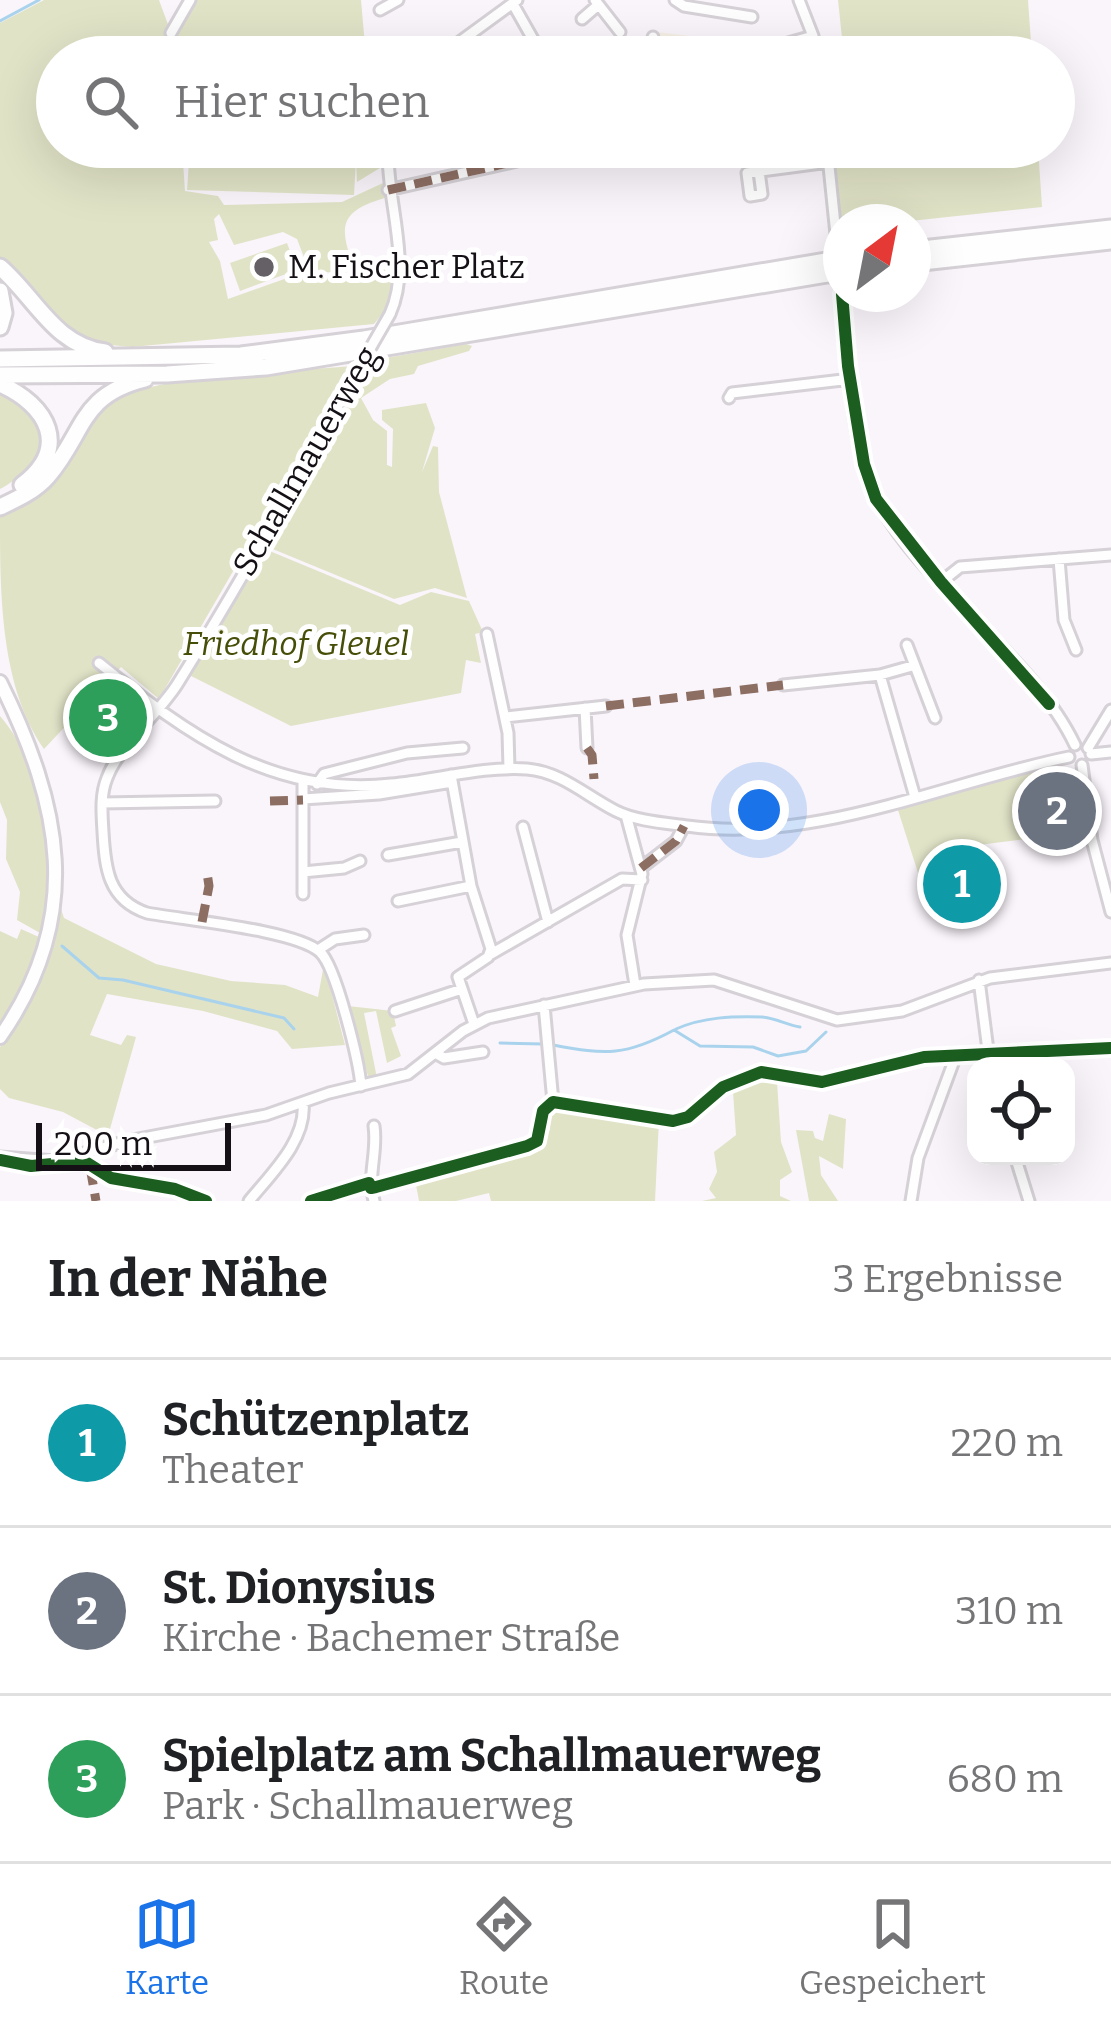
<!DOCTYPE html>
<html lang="de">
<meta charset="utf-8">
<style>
body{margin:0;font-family:Bitter,serif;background:#f2f2f2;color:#202124}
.controls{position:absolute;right:36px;bottom:36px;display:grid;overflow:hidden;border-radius:24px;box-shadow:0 12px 48px #0002}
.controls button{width:108px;height:108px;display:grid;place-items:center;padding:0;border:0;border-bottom:3px solid #e0e0e0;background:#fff;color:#202124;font:60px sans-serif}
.compass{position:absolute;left:823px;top:204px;width:108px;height:108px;border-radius:50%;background:#fff;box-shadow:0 12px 48px #0002;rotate:32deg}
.scale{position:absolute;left:36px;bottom:30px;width:195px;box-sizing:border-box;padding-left:12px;border:6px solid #141015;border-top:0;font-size:33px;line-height:42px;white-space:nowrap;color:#141015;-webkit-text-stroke:9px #fff;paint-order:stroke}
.you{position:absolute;left:759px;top:810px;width:42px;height:42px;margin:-30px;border:9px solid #fff;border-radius:50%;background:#1a73e8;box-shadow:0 0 0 18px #1a73e833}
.badge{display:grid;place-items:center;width:78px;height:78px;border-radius:50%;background:#1a73e8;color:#fff;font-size:39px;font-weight:700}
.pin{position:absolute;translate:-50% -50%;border:6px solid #fff;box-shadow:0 3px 12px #0006}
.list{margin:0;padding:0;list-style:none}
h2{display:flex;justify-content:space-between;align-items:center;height:156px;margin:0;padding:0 48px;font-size:51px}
h2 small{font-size:39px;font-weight:400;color:#757577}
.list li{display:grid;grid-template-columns:78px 1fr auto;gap:36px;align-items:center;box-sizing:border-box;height:168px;padding:0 48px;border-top:3px solid #e0e0e0}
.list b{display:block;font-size:45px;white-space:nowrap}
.list p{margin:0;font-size:39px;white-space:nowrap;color:#757577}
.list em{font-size:39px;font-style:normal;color:#757577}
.icon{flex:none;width:66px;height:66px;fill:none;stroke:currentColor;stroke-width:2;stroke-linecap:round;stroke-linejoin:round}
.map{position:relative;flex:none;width:1111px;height:1201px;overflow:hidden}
.search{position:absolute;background:#fff;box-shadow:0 12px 48px #0002;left:36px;right:36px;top:36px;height:132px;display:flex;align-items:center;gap:30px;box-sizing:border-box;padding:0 42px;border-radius:66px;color:#757577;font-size:45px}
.sheet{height:660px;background:#fff}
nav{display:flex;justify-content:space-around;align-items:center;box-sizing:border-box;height:168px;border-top:3px solid #e0e0e0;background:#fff;font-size:33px;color:#757577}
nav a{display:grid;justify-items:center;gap:6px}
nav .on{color:#1a73e8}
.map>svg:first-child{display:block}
.education{fill:#f7f0e7}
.green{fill:#e1e3c7}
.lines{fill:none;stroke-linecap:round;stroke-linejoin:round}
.stream{stroke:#a9d3ec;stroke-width:3}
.minor-casing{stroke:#d5d1d6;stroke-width:15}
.major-casing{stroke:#d5d1d6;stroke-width:18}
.highway-casing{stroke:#d5d1d6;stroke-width:21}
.minor{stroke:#fefefe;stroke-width:9}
.major{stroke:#fefefe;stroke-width:12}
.highway{stroke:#fefefe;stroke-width:15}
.minor-bridge-casing{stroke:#d5d1d6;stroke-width:15;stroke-linecap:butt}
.highway-bridge-casing{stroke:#d5d1d6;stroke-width:21;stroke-linecap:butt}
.minor-bridge{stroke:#fefefe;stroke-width:9}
.highway-bridge{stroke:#fefefe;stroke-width:15}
.quiet{stroke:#8d6e63;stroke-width:9;stroke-dasharray:18 9;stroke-linecap:butt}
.cycleway-casing{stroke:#fff;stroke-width:20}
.cycleway{stroke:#1b5e20;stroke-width:12}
.poi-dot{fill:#646066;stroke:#fff;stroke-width:4.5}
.labels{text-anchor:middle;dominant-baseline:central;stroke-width:10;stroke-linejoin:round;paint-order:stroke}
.poi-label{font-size:33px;fill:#141015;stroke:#fff;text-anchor:start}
.street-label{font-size:33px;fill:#141015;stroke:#fff}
.park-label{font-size:33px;font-style:italic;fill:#474e08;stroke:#fff}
</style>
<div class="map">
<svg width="1111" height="1201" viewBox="0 0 1111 1201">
<rect width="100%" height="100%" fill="#faf5fb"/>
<path class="education" d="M657 32 764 45 768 51 759 57H656Z"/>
<path class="green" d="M44 0H159L173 38 196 0H361L366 57H57V147H182L185 191 218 196 224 205 342 202 383 183 385 198C339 211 338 227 355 269 337 275 324 274 307 265L297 239 283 232 234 245 219 214 214 219 218 240 209 242 220 261 228 299 304 272C336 286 363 273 394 261 398 288 392 303 374 324L132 347 88 343 64 327 0 261V23Z
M838 0H1028L1032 57H844Z
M190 147H378L380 168 357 182 356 160 354 195 187 190Z
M833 147H1038L1042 207 901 222H841L839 229Z
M287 243 297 270 240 291 230 263Z
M466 344 472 346 469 351 418 366 414 374 390 379 361 398 373 420 387 431V465L392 467 393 429 382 420V410L426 403 435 428 422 472 433 446 438 447 439 492 467 598 435 588 394 599 263 545 344 403 374 360Z
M351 366V374L257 545 250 542 159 699 121 667 44 749C0 686 0 593 0 514 21 503 45 493 60 473 80 449 88 418 115 400 152 375 300 371 351 366Z
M0 390C10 397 24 403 33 412 59 438 25 477 0 489Z
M260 547 400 605 431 592 469 601 483 632 475 634 481 663 466 660 461 693 291 726 187 674Z
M0 716C50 775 55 859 40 933L17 920 20 892 6 859 7 820 0 802Z
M1059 765 1072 772 1075 785 1034 792 1030 779 1028 810 1084 831 1086 840 1081 843 1049 836 963 847 965 870 920 879 897 807Z
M59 903 64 918 156 964 231 981 285 985 318 997 324 964 345 1045 292 1049 277 1031 203 1011 107 994 90 1035 121 1045 127 1035 136 1037 108 1136 63 1112 9 1098 0 1089V1047L15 1028 44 975Z
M21 929 39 937 38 943 21 991 0 1025V931L17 939Z
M348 1006 393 1011 396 1026 391 1028 401 1056 387 1063 376 1011 364 1013 377 1078 368 1076Z
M777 1082 781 1142 792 1172 780 1180V1196L791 1201H702L716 1198 709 1189 717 1172 714 1152 736 1135 733 1092 754 1083Z
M551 1107 659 1120 655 1201H491L489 1193 456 1201H419L414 1174 540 1141 550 1130Z
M829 1114 846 1119 843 1169 819 1156 821 1175 838 1201H809L796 1130 813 1131 815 1138 823 1141Z"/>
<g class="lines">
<path class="stream" d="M0 21 39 0
M62 946 99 978 123 980 284 1018 294 1029
M676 1029C703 1017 733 1016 762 1017 775 1018 787 1025 800 1027
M500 1043 543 1044
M553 1045C606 1055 626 1056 674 1030L700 1046 753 1047 778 1056 806 1051 826 1032"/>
<defs>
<path id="minor" d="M595 0 620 32
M675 0 684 6 752 17
M799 0 813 36 816 57
M513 4 543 57
M380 10 398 0
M582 19 597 6
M171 33 190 0
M653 37V57
M439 57 517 0
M769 57 781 45 813 36
M388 147C386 202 413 263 390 314
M827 147 841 283
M759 171 762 194 750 196 747 173 829 162
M388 190 530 158 559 147
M842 294C847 351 851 453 878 502 925 588 1034 658 1075 745
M356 373C299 477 241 582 178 683 159 714 119 745 107 778 100 795 102 814 103 832 105 868 108 900 147 913 184 920 296 930 320 952 336 966 359 1062 361 1086
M729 398 732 393 851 379
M1059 559 1064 620 1076 650
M941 582 960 567 1111 555
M487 634 508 733 509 768
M907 645 935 718
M99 663C187 734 272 797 391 784 436 780 482 766 527 769 562 772 586 796 616 811 636 821 665 823 687 826 816 844 946 782 1069 757
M880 675 915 797
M783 685 880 675 912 666
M585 708 587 748
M505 717 606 706
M1088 748 1111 710
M1091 754 1111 752
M1082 765 1092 840 1111 912
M451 775 471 886 491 949 488 957 458 977 474 1024
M317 784 324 774 407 753 463 748
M303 799 379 794 452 782
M102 803 215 801
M626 815 642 874 627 935 635 985
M523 827 548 922
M388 855 462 842
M641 868 676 841 684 826
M303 872 344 868 360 861
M303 894V782
M398 901 471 886
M318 950 335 939 364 935
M491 954 622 879 642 880
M979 980 990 1066
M544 1005 553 1102
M395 1011 462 989
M437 1054 444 1058 483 1052
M374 1126C378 1152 367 1175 374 1201
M1015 1156 1029 1201
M0 1157 56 1161 127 1141 266 1115 329 1093 408 1074 463 1031 488 1018 644 984 714 980 837 1020 902 1011 990 978 1111 963
M249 1201C271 1174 307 1140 303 1103
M311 1201 369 1183
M911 1201 918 1158 955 1058 987 1052 1111 1048"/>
<path id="major" d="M0 682C61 805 85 916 0 1037"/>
<path id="highway" d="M913 250 1111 228
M913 263 1111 241
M0 267C36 298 54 345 105 352
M0 291 4 313 0 327
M0 359 241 355 364 339 826 261
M0 375 167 374 266 367 827 274
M0 384C48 405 71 448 22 485
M0 507C17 499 35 491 48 476 85 433 79 395 145 379"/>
</defs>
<use href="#minor" class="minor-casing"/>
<use href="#major" class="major-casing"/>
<use href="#highway" class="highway-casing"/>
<use href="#minor" class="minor"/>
<use href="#major" class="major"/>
<use href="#highway" class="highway"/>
<defs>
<path id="minor-bridge" d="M356 373 390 314"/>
<path id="highway-bridge" d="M826 261 841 259
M827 274 841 272"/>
</defs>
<use href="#minor-bridge" class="minor-bridge-casing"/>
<use href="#highway-bridge" class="highway-bridge-casing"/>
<use href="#minor-bridge" class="minor-bridge"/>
<use href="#highway-bridge" class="highway-bridge"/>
<path class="quiet" d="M653 37V57
M388 190 530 158 559 147
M606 706 783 685
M587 748 592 755 594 779
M270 801 303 800
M641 868 676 841 684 826
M202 922 209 886 207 873
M90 1167 96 1201"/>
<defs>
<path id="cycleway" d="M842 294 848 366 864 464 876 499 941 582 1049 704
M0 1160 31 1166 84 1161 111 1178 175 1189 206 1201
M311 1201 369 1183 371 1188 376 1187 527 1146 537 1141 543 1111 553 1102 673 1121 688 1117 723 1087 761 1072 822 1082 924 1057 1111 1048"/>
</defs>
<use href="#cycleway" class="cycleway-casing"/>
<use href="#cycleway" class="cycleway"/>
</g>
<circle class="poi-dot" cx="264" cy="267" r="12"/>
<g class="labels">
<g class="poi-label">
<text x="288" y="267">M. Fischer Platz</text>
</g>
<g class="street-label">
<text transform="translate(306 461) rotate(-60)">Schallmauerweg</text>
</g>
<g class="park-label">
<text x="296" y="644">Friedhof Gleuel</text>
</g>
</g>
</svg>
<div class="controls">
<button><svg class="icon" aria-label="locate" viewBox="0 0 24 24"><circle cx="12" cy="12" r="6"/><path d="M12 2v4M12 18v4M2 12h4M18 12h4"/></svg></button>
</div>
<svg class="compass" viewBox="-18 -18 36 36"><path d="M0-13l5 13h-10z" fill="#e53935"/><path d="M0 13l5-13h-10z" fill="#757577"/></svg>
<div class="scale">200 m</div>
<div class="you"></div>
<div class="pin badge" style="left:962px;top:884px;background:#0f9aa8">1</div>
<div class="pin badge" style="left:1057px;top:811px;background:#6b7280">2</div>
<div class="pin badge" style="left:108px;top:718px;background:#2e9e5b">3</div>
<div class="search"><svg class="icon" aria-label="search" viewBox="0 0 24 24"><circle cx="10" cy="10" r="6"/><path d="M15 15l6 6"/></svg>Hier suchen</div>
</div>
<section class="sheet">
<h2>In der Nähe<small>3 Ergebnisse</small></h2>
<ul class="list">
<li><span class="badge" style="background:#0f9aa8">1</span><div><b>Schützenplatz</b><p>Theater</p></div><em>220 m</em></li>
<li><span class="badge" style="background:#6b7280">2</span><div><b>St. Dionysius</b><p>Kirche · Bachemer Straße</p></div><em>310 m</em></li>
<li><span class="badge" style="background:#2e9e5b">3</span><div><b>Spielplatz am Schallmauerweg</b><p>Park · Schallmauerweg</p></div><em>680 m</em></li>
</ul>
</section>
<nav>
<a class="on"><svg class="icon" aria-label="map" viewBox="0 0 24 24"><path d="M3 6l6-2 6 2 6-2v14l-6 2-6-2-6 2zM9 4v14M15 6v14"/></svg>Karte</a>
<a><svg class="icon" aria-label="directions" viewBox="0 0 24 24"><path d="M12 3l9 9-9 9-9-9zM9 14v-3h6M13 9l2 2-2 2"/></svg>Route</a>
<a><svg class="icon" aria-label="saved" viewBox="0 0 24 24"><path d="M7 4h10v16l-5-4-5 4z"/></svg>Gespeichert</a>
</nav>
